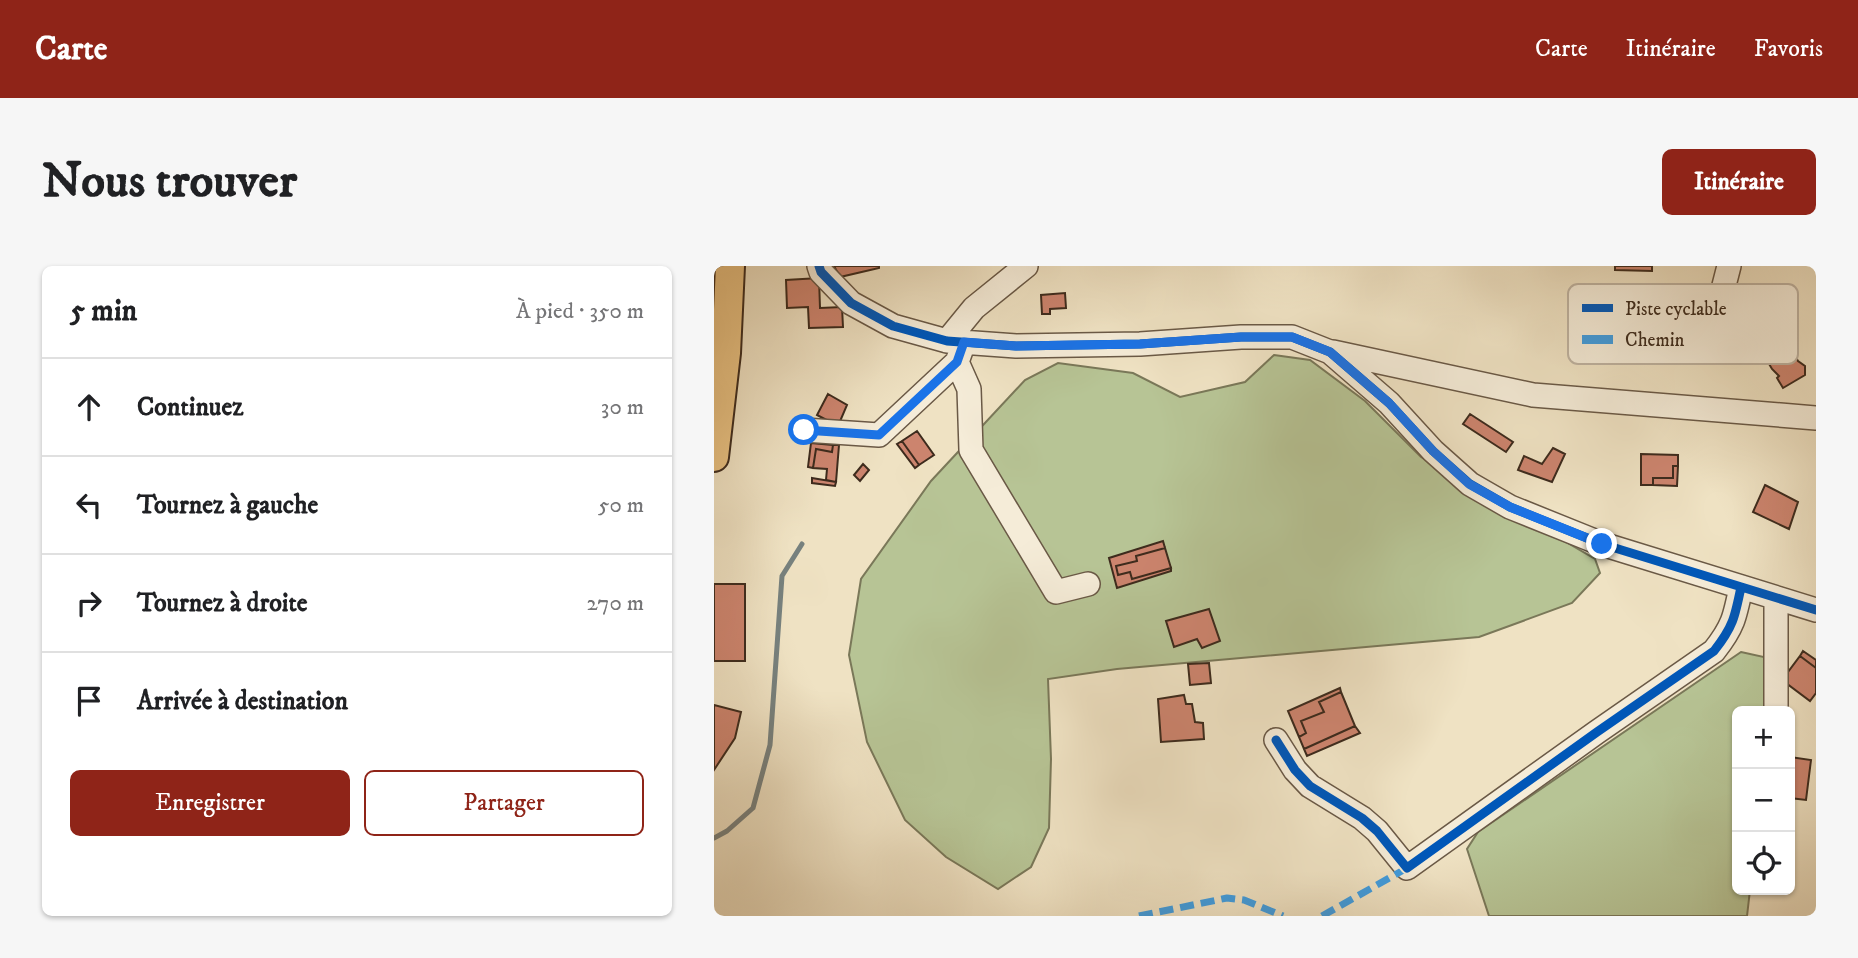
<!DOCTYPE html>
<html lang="fr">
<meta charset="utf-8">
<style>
body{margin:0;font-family:"IM FELL DW Pica",serif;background:#f6f6f6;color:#202124}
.controls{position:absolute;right:21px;bottom:21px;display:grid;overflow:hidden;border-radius:10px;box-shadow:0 2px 5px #0004}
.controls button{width:63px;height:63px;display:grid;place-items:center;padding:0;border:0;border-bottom:2px solid #e0e0e0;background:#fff;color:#202124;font:35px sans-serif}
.stop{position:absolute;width:21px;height:21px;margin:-16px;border:5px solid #1a73e8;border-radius:50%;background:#fff}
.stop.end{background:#1a73e8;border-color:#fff;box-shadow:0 2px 7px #0008}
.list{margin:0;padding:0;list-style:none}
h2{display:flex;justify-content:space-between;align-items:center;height:91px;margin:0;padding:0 28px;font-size:30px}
h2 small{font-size:23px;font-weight:400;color:#757577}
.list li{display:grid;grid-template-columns:46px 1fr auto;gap:21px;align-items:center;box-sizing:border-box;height:98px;padding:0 28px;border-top:2px solid #e0e0e0}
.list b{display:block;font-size:26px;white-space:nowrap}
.list em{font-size:23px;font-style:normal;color:#757577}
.actions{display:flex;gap:14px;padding:21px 28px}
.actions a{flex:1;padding:16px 0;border:2px solid #8f2418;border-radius:10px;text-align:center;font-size:24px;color:#8f2418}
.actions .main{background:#8f2418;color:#fff}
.icon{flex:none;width:38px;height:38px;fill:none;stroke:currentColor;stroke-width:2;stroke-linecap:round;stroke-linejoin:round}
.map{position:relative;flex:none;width:1102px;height:650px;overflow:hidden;border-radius:10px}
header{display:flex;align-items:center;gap:42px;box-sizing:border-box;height:98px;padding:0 35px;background:#8f2418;color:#fff}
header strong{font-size:33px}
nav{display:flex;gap:38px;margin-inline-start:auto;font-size:24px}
.intro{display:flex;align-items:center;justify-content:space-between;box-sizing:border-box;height:168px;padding:0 42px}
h1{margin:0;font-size:49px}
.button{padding:18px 32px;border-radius:10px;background:#8f2418;color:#fff;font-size:24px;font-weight:700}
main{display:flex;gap:42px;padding:0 42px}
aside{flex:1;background:#fff;border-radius:10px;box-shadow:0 2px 5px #0004}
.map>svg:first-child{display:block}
.green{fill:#b7c495;stroke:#7a7859;stroke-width:2}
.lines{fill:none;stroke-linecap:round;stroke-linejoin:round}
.stream{stroke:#77817e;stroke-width:5}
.building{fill:#cc846e;stroke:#3d2b1d;stroke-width:2}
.minor-casing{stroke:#6a5946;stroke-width:26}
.major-casing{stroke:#3d2b1d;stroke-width:32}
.minor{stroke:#f5ecd8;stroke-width:23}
.major{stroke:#e8c182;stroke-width:28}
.quiet{stroke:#3f9cdf;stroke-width:7;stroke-dasharray:14 7;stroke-linecap:butt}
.cycleway-casing{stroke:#f5ecd8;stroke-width:13}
.cycleway{stroke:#0057b8;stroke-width:9}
.route{stroke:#1a73e8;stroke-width:9}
.key{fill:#f5ecd8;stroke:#beb2a0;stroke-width:2}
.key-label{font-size:19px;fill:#3d2b1d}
</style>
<header>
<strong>Carte</strong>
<nav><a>Carte</a><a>Itinéraire</a><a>Favoris</a></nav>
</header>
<div class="intro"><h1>Nous trouver</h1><a class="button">Itinéraire</a></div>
<main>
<aside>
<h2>5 min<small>À pied · 350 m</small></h2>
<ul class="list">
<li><svg class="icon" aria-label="ahead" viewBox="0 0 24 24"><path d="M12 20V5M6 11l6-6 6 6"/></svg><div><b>Continuez</b></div><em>30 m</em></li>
<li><svg class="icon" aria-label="left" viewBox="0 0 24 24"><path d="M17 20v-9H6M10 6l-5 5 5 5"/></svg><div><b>Tournez à gauche</b></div><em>50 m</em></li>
<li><svg class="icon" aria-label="right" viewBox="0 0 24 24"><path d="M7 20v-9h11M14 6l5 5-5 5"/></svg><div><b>Tournez à droite</b></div><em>270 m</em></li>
<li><svg class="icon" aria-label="arrive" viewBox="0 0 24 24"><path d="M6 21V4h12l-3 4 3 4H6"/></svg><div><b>Arrivée à destination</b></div></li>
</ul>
<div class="actions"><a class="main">Enregistrer</a><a>Partager</a></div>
</aside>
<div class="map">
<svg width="1102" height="650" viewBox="0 0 1102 650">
<rect width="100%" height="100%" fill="#efe2c3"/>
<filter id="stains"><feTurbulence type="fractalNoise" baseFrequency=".00286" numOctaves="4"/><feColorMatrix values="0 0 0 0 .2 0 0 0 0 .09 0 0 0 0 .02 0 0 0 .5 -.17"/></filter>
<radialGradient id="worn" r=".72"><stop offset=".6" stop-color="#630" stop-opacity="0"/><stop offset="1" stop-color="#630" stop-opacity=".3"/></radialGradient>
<path class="green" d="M560 89 596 94 651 135 707 191 881 293 886 307 858 337 765 371 403 403 334 413 337 493 335 562 317 601 284 623 232 591 191 554 153 476 135 389 147 313 217 215 311 114 344 97 419 107 466 131 531 116Z
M1027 386 1050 391 1057 408 1054 445H1023V624H1036L1033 650H775L753 583 764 566Z"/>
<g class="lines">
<path class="stream" d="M0 572 13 565 39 542 56 479 68 310 88 278"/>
</g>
<path class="building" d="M120 0H165V2L126 11Z
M901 0H938V5L901 4Z
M105 12 106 42 128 41 129 61 95 62 94 41 73 42 72 14Z
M351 27 352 42 336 43V48H328L327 29Z
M1059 71 1062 77 1070 71 1084 95 1091 100V109L1069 122 1063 112 1065 110 1058 103 1045 81Z
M114 128 133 139 124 160 103 149Z
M756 148 799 176 792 186 749 158Z
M203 165 220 189 205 199 188 175Z
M188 175 205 199 201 202 183 178Z
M97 177 119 179 118 186 102 183 99 202 94 201Z
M119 179H125L122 216 112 214 113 203 99 202 102 183 118 186Z
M839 182 851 188 838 216 804 204 810 190 828 198Z
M927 188 964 189V200H959V212H939V219H927Z
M149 198 155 204 146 215 140 209Z
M959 200H964L963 220 939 219V212H959Z
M98 212 122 216 121 220 98 217Z
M1051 219 1084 236 1075 263 1039 246Z
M449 275 451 282 422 290 423 295 402 300 404 309 416 306 418 313 457 302V305L403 322 395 292Z
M451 282 457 302 418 313 416 306 404 309 402 300 423 295 422 290Z
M0 318H31V395H0Z
M495 343 506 375 488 382 483 373 460 381 452 355Z
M1089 385 1102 394V402L1086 390Z
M1086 390 1102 402V427L1096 435 1068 414Z
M495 397 497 417 476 419 474 398Z
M626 422 627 426 605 436 610 446 587 455 592 467 585 471 574 445Z
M627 426 641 460 590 483 585 471 592 467 587 455 610 446 605 436Z
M470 429 472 438H478L481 456 489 457 490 473 447 476 444 433Z
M0 439 27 446 21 472 0 504Z
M641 460 646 467 593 490 590 483Z
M1076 491 1097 494 1092 534 1076 532Z"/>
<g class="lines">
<defs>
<path id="minor" d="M105 0 107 6 137 37 179 60 233 75 302 80 426 78 527 71H578L616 86 675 137 719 185 756 218 796 241 888 278 1102 344
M1006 35 1015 0
M233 75 260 42 312 0
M619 86 819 129 1102 152
M243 96 255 123 257 184 342 326 374 318
M90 164 165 169 243 96 248 82
M1062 440V332
M562 474 581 504 596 520 648 552 663 565 693 602 883 466 1000 385C1019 361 1021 351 1027 321"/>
<path id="major" d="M0 191 12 87 16 0"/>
</defs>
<use href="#minor" class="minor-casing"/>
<use href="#major" class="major-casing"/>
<use href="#minor" class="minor"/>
<use href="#major" class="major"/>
<path class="quiet" d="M425 650 513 632 530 634 569 650
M608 650 693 602"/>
<defs>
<path id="cycleway" d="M105 0 107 6 137 37 179 60 233 75 302 80 426 78 527 71H578L616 86 675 137 719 185 756 218 796 241 888 278 1102 344
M562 474 581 504 596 520 648 552 663 565 693 602 883 466 1000 385C1019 361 1021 351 1027 321"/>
</defs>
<use href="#cycleway" class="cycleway-casing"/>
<use href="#cycleway" class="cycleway"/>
</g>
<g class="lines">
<path class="route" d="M90 164 165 169 243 96 250 76 302 80 426 78 527 71H578L616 86 675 137 719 185 755 218 796 241 888 278"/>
</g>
<rect x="854" y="18" width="230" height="80" rx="10" class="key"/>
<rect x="868" y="38" width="31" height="8" fill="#0057b8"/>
<rect x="868" y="69" width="31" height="9" fill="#3f9cdf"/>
<g class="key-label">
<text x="911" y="49">Piste cyclable</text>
<text x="911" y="80">Chemin</text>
</g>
<rect width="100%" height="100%" filter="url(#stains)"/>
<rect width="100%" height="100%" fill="url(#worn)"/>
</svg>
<div class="controls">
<button>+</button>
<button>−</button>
<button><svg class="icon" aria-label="locate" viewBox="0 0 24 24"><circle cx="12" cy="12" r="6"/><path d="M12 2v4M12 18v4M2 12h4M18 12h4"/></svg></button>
</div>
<div class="stop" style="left:90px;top:164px"></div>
<div class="stop end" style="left:888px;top:278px"></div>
</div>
</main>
